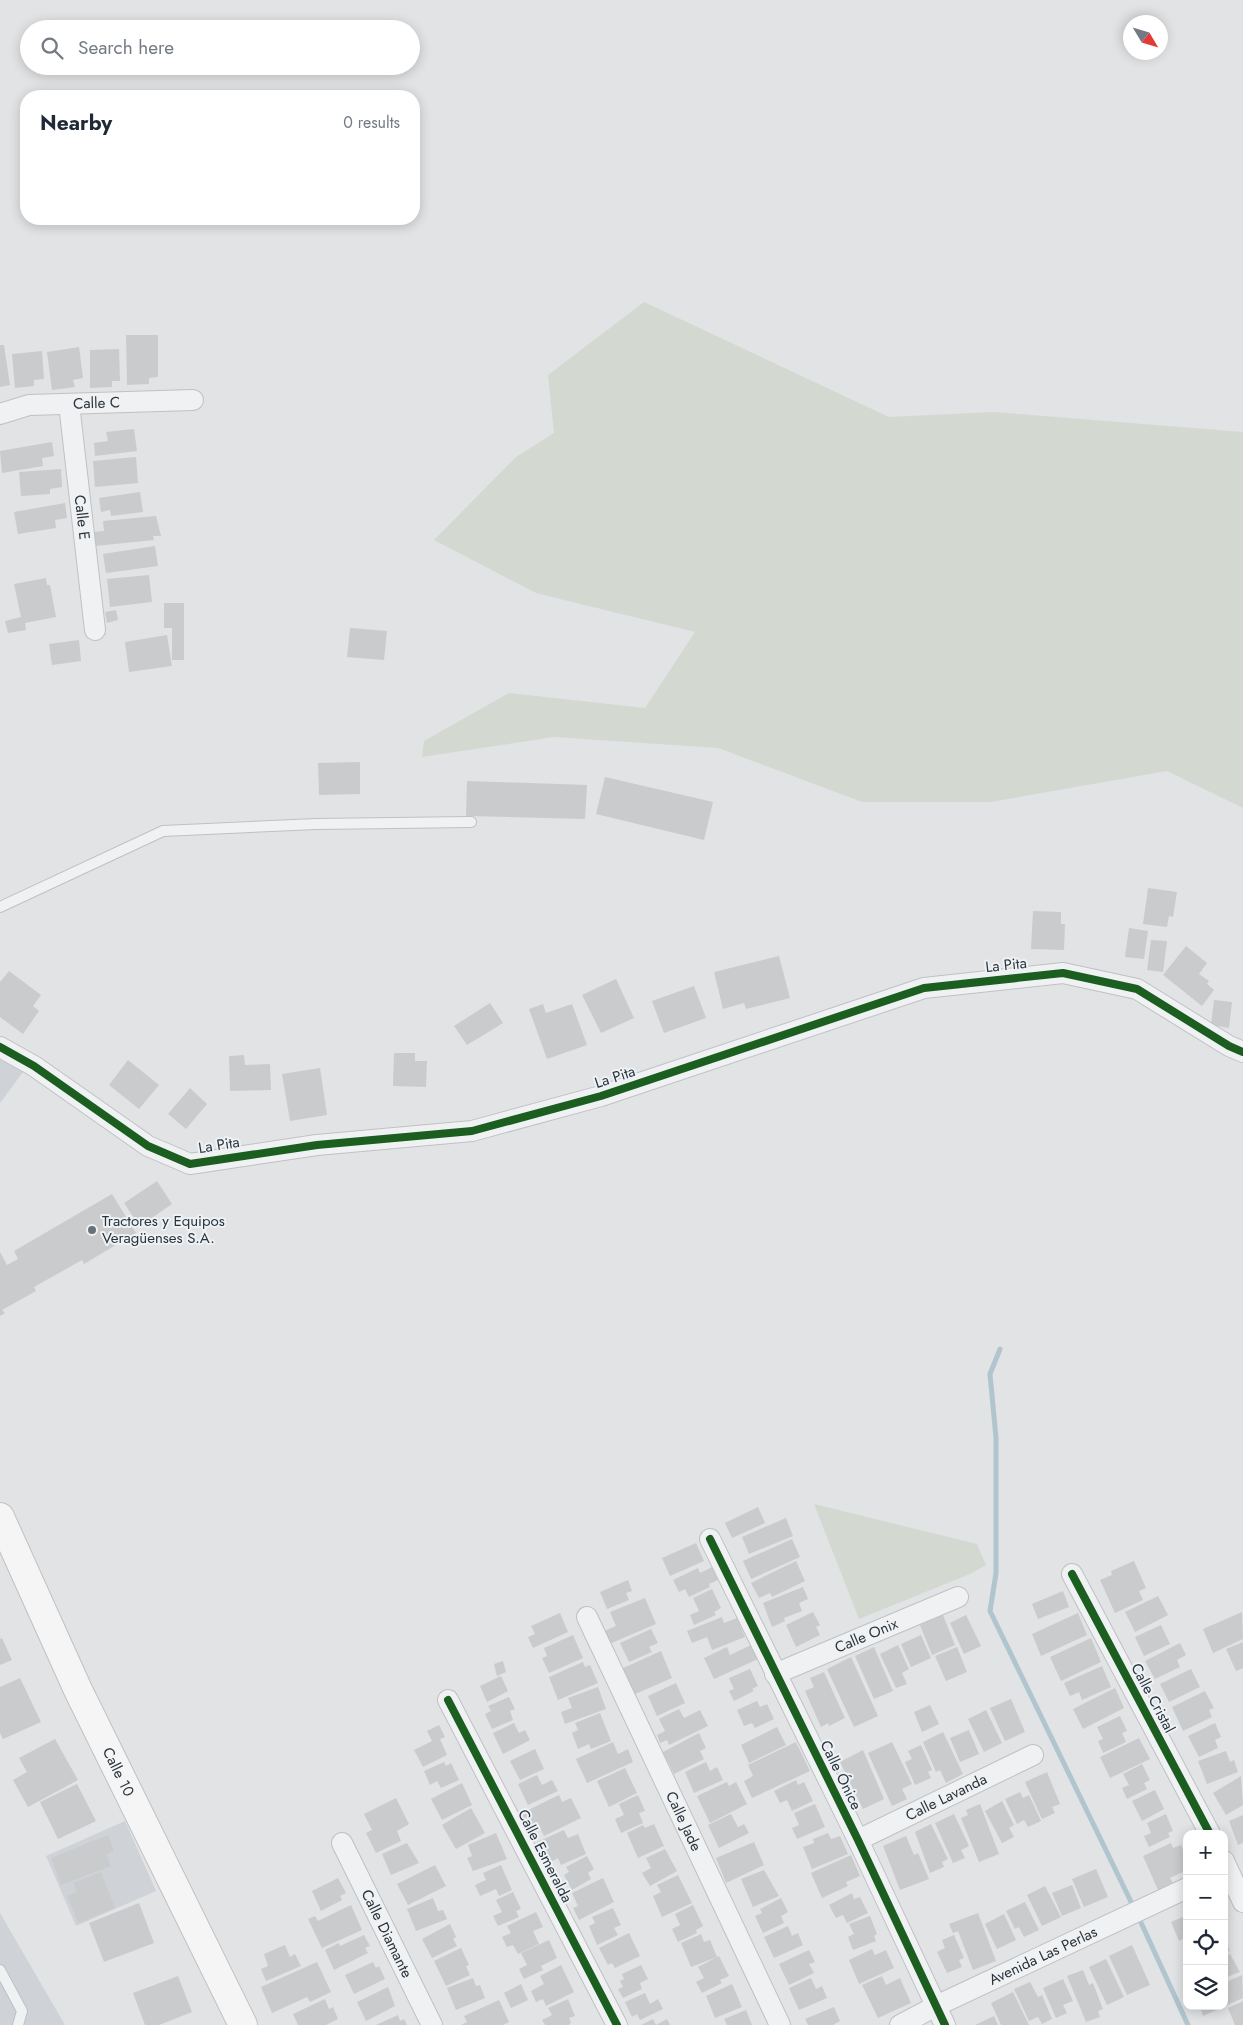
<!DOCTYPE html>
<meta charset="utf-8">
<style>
body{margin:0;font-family:Jost,sans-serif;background:#f2f2f3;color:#1f2937}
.controls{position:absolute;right:15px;bottom:15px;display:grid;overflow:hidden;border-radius:10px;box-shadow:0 2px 12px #0003}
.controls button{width:45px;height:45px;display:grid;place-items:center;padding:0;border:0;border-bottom:1px solid #e0e1e3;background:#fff;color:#1f2937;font:25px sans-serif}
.compass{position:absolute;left:1123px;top:15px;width:45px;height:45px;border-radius:50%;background:#fff;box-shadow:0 2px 12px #0003;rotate:128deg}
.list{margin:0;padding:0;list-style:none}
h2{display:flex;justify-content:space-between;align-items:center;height:65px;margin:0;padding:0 20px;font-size:21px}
h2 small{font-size:16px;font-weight:400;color:#747a83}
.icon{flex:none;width:28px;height:28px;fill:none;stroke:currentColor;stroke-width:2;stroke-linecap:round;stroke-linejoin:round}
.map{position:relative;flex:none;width:1243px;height:2025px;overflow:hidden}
.search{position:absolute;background:#fff;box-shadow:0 2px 12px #0003;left:20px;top:20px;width:400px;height:55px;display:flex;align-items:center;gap:12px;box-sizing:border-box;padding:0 18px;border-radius:28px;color:#747a83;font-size:19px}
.panel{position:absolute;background:#fff;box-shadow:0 2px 12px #0003;left:20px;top:90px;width:400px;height:135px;border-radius:20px}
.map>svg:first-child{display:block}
.built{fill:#cfd3d8}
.green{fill:#d3d9d1}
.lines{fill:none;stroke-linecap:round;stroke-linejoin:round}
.stream{stroke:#b1c5cf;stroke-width:5}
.building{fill:#c9cbcd}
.lane-casing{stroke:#bfc1c3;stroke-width:12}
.street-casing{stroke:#bfc1c3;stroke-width:22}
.secondary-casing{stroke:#bfc1c3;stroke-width:30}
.lane{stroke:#f0f1f2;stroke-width:10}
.street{stroke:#f0f1f2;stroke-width:20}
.secondary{stroke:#f5f5f6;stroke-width:28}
.cycleway-casing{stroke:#eef2f5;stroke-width:11}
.cycleway{stroke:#1b5e20;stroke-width:8}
.poi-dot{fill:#697178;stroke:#eef2f5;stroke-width:2}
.labels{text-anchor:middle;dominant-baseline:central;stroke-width:4;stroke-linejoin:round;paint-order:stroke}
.street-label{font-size:15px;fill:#29343d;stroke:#eef2f5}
.poi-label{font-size:15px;fill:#29343d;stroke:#eef2f5;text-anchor:start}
</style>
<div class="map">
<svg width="1243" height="2025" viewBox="0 0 1243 2025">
<rect width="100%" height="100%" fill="#e1e3e5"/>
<path class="built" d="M0 1059 23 1072 0 1103Z
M125 1821 156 1891 76 1926 46 1856Z
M0 1913 65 2025H0Z"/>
<path class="green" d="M644 302 889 417 994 412 1243 432V808L1167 771 991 802H862L718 748 554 737 422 757 424 741 509 693 645 708 695 632 536 593 434 540 516 457 554 433 548 375Z
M814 1504 977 1544 986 1565 970 1574 859 1619Z"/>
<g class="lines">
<path class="stream" d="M1000 1349 990 1374 996 1438V1573L990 1611 1134 1908
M1138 1916 1188 2025"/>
</g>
<path class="building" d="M126 335H158V377L149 378V384L127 385Z
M0 345H4L10 385 0 387Z
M79 347 83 378 73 380 75 387 52 390 47 352Z
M119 349 120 381H112V387L90 388V350Z
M42 351 44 379 34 380V386L15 388 12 354Z
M134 429 137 451 95 456 94 443 108 441 106 432Z
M52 442 54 456 42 458 43 466 2 473 0 451Z
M136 457 138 483 95 487 93 461Z
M61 469 62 487 50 489V494L21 496 19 472Z
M140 492 143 512 111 516 110 510 101 512 99 498Z
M65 503 67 518 55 520 56 528 18 534 14 512Z
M156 516 161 536H153L154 540 95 546 94 532 104 531 103 521Z
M155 546 158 566 106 573 103 554Z
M149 575 152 602 110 607 107 579Z
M46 578 47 585H50L56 617 25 623 26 630 8 633 5 621 21 617 14 584Z
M164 603H184V660H172V628H164Z
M116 610 118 620 107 623 105 612Z
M350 628 387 631 384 660 347 657Z
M167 635 172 666 129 672 125 642Z
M79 640 81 661 52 665 49 644Z
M360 762V794L319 795 318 763Z
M605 777 713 802 704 840 596 814Z
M467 781 587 785 585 819 466 816Z
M1148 888 1177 892 1173 917 1169 916 1167 927 1143 924Z
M1033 911 1061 912V924H1065L1064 950 1031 949Z
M1129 928 1148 931 1144 959 1125 957Z
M1151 940 1167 941 1163 972 1147 970Z
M1186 946 1207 963 1199 974 1209 981 1207 984 1214 990 1202 1006 1163 975Z
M779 956 790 998 746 1009 744 1003 723 1009 714 972Z
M9 971 41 995 33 1006 39 1011 23 1034 0 1017V982Z
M616 979 634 1018 601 1033 582 995Z
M694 986 706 1018 664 1033 652 1001Z
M1214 1000 1232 1002 1229 1028 1211 1025Z
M490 1003 503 1023 467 1045 454 1026Z
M543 1004 546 1013 572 1004 587 1045 547 1059 529 1009Z
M394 1053H415V1061H427L426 1087 393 1086Z
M244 1055 245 1065 270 1064 271 1090 230 1091 229 1056Z
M128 1060 159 1085 139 1109 109 1085Z
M320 1068 327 1115 290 1121 282 1074Z
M190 1088 207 1104 186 1129 168 1114Z
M157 1181 172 1204 137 1228 132 1220 134 1218 124 1203Z
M112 1194 136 1233 84 1264 82 1260 34 1287 36 1291 2 1310 5 1313 0 1316V1252L7 1265 18 1259 14 1251Z
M758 1507 765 1523 732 1538 725 1523Z
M786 1518 793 1536 749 1554 742 1537Z
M792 1539 800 1557 751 1579 743 1561Z
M696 1543 704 1561 670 1576 662 1558Z
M796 1561 805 1581 772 1597 770 1593 759 1598 751 1583Z
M1134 1561 1146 1588 1139 1591 1143 1600 1115 1613 1100 1580 1112 1575 1111 1571Z
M712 1567 718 1580 709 1584 710 1587 689 1597 685 1589 679 1592 673 1580 698 1568 700 1573Z
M628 1580 632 1591 626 1593 629 1600 607 1609 600 1592Z
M803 1587 808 1599 799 1603 802 1611 784 1618 785 1621 772 1627 763 1603Z
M712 1589 721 1608 714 1612 716 1615 694 1625 690 1615 699 1611 693 1598Z
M1063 1591 1069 1607 1038 1619 1032 1604Z
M1158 1596 1168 1615 1135 1632 1125 1612Z
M645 1598 656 1624 607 1645 602 1632 616 1626 610 1612Z
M813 1612 820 1625 816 1627 820 1635 796 1647 786 1625Z
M1242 1612 1243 1639 1213 1653 1203 1629Z
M560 1613 568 1632 533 1648 528 1637 535 1634 531 1626Z
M1078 1613 1087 1635 1041 1656 1032 1634Z
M943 1615 955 1645 932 1655 920 1625Z
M966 1615 981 1646 964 1654 950 1623Z
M722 1617 724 1623 737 1618 745 1637 712 1650 707 1637 692 1643 687 1631Z
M1161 1625 1170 1644 1144 1656 1135 1637Z
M651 1629 658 1643 649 1647 652 1652 629 1662 620 1643Z
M573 1635 583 1658 549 1673 542 1658 547 1656 544 1648Z
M921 1635 931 1658 911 1667 901 1644Z
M2 1638 12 1660 0 1665V1639Z
M1091 1638 1101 1662 1061 1681 1050 1657Z
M1243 1642V1668L1236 1671 1226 1649Z
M1180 1643 1186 1655 1177 1660 1180 1667 1155 1679 1145 1661Z
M751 1645 758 1659 714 1679 704 1658 727 1647 730 1655Z
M898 1645 909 1669 902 1673 907 1684 896 1688 880 1654Z
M874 1647 893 1691 874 1699 855 1656Z
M957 1647 967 1672 946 1681 935 1656Z
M661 1651 672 1678 633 1695 621 1669Z
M851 1657 878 1716 854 1727 827 1669Z
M503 1661 506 1672 497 1676 494 1664Z
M583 1662 585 1667 590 1665 598 1683 558 1700 549 1677Z
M1102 1666 1111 1687 1082 1700 1079 1692 1070 1696 1064 1683Z
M750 1669 758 1686 752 1689 754 1691 734 1701 729 1691 734 1689 729 1678Z
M1191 1669 1200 1687 1169 1702 1160 1684Z
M824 1672 845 1718 829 1726 828 1723 821 1727 805 1691 814 1687 810 1678Z
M501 1676 508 1691 487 1702 480 1686Z
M20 1678 41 1722 3 1739 0 1733V1687Z
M676 1683 685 1703 657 1716 648 1696Z
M598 1687 606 1709 565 1724 561 1712 572 1708 568 1698Z
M1115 1688 1124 1708 1083 1729 1073 1709Z
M1205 1691 1214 1708 1209 1710 1212 1717 1183 1731 1172 1707Z
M509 1697 515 1709 510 1711 513 1720 492 1729 485 1714 491 1711 488 1706Z
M1011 1699 1025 1732 1005 1741 990 1708Z
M757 1701 760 1707 767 1704 774 1719 755 1728 752 1723 744 1726 737 1710Z
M930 1705 939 1724 922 1732 914 1712Z
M679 1709 684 1718 700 1710 708 1726 669 1745 667 1740 660 1743 657 1735 665 1731 659 1719Z
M986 1710 1002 1743 984 1752 968 1719Z
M600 1713 611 1741 591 1749 589 1744 578 1749 572 1733 578 1730 575 1723Z
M1120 1716 1127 1731 1122 1733 1126 1742 1103 1753 1098 1741 1103 1739 1097 1727Z
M514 1723 519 1733 525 1730 530 1740 503 1754 493 1733Z
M1215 1723 1221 1737 1215 1740 1218 1748 1199 1757 1188 1736Z
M439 1725 445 1737 440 1739 447 1755 423 1767 414 1750 432 1741 427 1731Z
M777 1727 786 1745 749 1763 741 1745Z
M969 1730 979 1754 960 1762 950 1738Z
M943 1732 963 1774 946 1783 940 1770 936 1772 923 1742Z
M699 1733 706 1748 700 1751 704 1759 674 1774 663 1752Z
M1139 1738 1150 1759 1110 1778 1100 1757Z
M55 1739 78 1780 28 1807 13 1780 27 1772 19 1758Z
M613 1742 618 1754 628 1749 633 1762 587 1783 576 1759Z
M796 1742 810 1771 752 1798 744 1781 753 1776 748 1765Z
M892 1742 912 1784 902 1789 907 1799 892 1806 868 1753Z
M921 1745 932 1770 928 1772 931 1778 915 1785 905 1762 912 1759 908 1751Z
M535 1749 544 1769 520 1780 510 1761Z
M863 1750 884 1799 863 1809 840 1762Z
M1226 1751 1230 1762 1234 1760 1238 1772 1207 1784 1198 1761Z
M444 1762 446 1766 451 1763 459 1780 441 1788 437 1781 430 1785 424 1771Z
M706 1762 710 1771 717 1767 723 1780 694 1793 685 1772Z
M1142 1764 1150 1780 1144 1783 1147 1789 1127 1799 1122 1788 1129 1785 1123 1774Z
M625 1768 637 1793 609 1807 597 1781Z
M1047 1772 1060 1804 1052 1807 1055 1813 1042 1819 1025 1782Z
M537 1775 542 1785 552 1780 558 1791 528 1805 518 1784Z
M1241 1776 1243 1805 1226 1815 1213 1793Z
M796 1780 798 1785 804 1782 813 1801 792 1811 787 1800 780 1803 774 1791Z
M727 1782 729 1786 736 1782 747 1804 710 1823 697 1796Z
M462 1783 472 1805 442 1820 431 1799Z
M77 1784 96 1821 58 1839 40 1802Z
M1155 1790 1164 1809 1142 1821 1132 1801Z
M1020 1792 1023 1798 1029 1795 1041 1821 1028 1827 1024 1820 1017 1824 1005 1799Z
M559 1795 562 1802 571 1798 581 1818 544 1836 539 1826 528 1831 520 1814Z
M638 1795 645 1811 639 1813 643 1823 621 1833 615 1819 624 1815 619 1804Z
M396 1798 409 1824 397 1831 401 1841 376 1853 366 1833 372 1830 364 1814Z
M1002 1801 1014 1825 1009 1828 1014 1837 1002 1843 985 1811Z
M815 1804 825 1827 797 1839 792 1828 799 1825 794 1813Z
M980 1804 999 1854 979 1862 961 1818 968 1815 966 1810Z
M471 1808 485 1833 456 1849 442 1825Z
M731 1814 738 1827 744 1824 749 1833 719 1848 708 1825Z
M954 1814 969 1846 961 1850 965 1858 953 1863 935 1823Z
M1166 1814 1173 1831 1168 1833 1170 1837 1149 1847 1144 1836 1151 1833 1147 1823Z
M1243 1815V1843L1238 1845 1229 1821Z
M654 1824 664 1846 638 1858 627 1833 643 1825 645 1828Z
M931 1824 948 1859 942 1862 944 1867 930 1873 915 1832Z
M564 1830 568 1838 578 1834 586 1854 561 1865 558 1858 547 1864 537 1842Z
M496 1833 507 1859 473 1871 467 1858 472 1856 468 1845Z
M828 1833 831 1839 840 1836 848 1854 812 1869 803 1847 814 1843 813 1839Z
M108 1835 114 1851 106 1855 111 1866 61 1885 51 1858Z
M906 1836 914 1855 918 1853 929 1879 900 1890 883 1846Z
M754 1842 764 1865 726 1883 716 1858Z
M407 1843 419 1863 391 1875 382 1854Z
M1171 1843 1173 1848 1181 1845 1187 1859V1870L1170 1878 1173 1883 1158 1890 1143 1856Z
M665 1849 677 1871 650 1886 642 1873 651 1868 646 1858Z
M851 1855 860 1876 846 1882 848 1886 822 1898 811 1873Z
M587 1856 594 1869 588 1873 591 1879 572 1890 564 1875 569 1872 566 1867Z
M435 1865 446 1886 408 1905 397 1884Z
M501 1865 512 1890 499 1896 496 1889 480 1896 475 1885 486 1880 483 1873Z
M1096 1869 1108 1897 1084 1907 1072 1879Z
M764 1870 779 1896 753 1907 741 1879Z
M101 1872 115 1908 78 1923 67 1896 77 1892 73 1883Z
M678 1875 692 1903 662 1917 653 1896 661 1892 657 1885Z
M338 1878 346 1893 340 1896 342 1900 321 1911 312 1891Z
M603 1878 614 1902 579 1920 573 1908 578 1906 572 1893Z
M1072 1885 1081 1908 1062 1916 1052 1893Z
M1045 1886 1061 1917 1042 1926 1027 1895Z
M513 1892 521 1909 516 1911 519 1917 498 1926 493 1916 502 1912 496 1900Z
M852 1893 854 1899 860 1897 868 1913 847 1923 843 1915 836 1918 829 1905Z
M433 1898 438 1911 443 1910 447 1919 416 1931 407 1909Z
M781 1898 788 1912 781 1916 784 1923 763 1933 755 1916 762 1913 760 1909Z
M1025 1902 1039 1930 1024 1937 1019 1927 1015 1929 1006 1911Z
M139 1903 154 1943 104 1962 89 1923Z
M351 1905 362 1930 322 1948 308 1919 315 1916 318 1921Z
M693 1905 703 1926 696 1930 697 1933 678 1942 672 1929 680 1925 675 1914Z
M613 1908 621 1925 614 1928 618 1935 597 1945 589 1926 595 1923 592 1917Z
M536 1912 543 1927 533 1931 539 1944 518 1954 513 1945 507 1947 502 1937 511 1933 507 1926Z
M978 1913 996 1961 973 1970 958 1931 953 1933 949 1924Z
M1004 1914 1016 1940 997 1949 985 1924Z
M1187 1915V1937L1179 1941 1171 1922Z
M870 1916 877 1934 874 1936 876 1941 853 1950 848 1937 854 1934 849 1924Z
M450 1924 456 1937 453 1939 457 1946 432 1958 422 1939Z
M788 1926 792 1936 798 1933 803 1945 774 1958 764 1937Z
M629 1933 640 1956 615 1968 612 1963 608 1965 599 1948Z
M701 1934 704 1942 710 1940 717 1957 691 1967 681 1943Z
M364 1935 370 1946 365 1948 368 1953 334 1970 325 1950 339 1943 340 1946Z
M954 1935 964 1958 959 1960 962 1967 947 1973 937 1952 945 1948 942 1940Z
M1224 1937 1230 1951 1224 1953Z
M549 1940 557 1958 541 1966 543 1970 524 1979 519 1969 527 1965 521 1953Z
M285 1945 290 1957 295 1954 301 1966 266 1981 261 1969 268 1966 264 1954Z
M1132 1945 1150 1985 1127 1995 1109 1956Z
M461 1948 469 1965 466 1966 470 1975 446 1986 434 1961Z
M872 1949 875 1955 886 1950 894 1968 859 1984 849 1960Z
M809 1950 815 1962 809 1964 814 1973 789 1985 779 1964Z
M1230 1954 1240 1972 1224 1978V1957Z
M719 1956 729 1976 720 1980 722 1983 702 1993 696 1982 704 1978 698 1967Z
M1106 1959 1124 1997 1107 2005 1089 1967Z
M317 1962 331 1992 310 2002 307 1997 272 2013 261 1987Z
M373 1962 376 1968 379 1966 385 1979 354 1994 345 1975Z
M561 1965 574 1992 546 2006 543 1999 536 2002 531 1991 544 1984 540 1976Z
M641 1965 648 1979 640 1983 642 1989 623 1998 618 1989 623 1987 620 1981 624 1979 622 1974Z
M1083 1970 1089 1985 1093 1983 1103 2009 1098 2011 1100 2017 1086 2022 1067 1976Z
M1242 1975 1243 1998 1203 2016 1200 2006H1224V1983Z
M178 1976 192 2012 159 2025H145L133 1993Z
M882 1976 886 1985 900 1978 911 2003 878 2018 862 1985Z
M473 1978 476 1986 480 1985 485 1998 456 2010 447 1988Z
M811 1978 816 1989 822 1986 827 1998 799 2010 789 1988Z
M1063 1979 1073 2001 1063 2005 1067 2013 1056 2018 1043 1988Z
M1030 1982 1038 1997 1042 1995 1052 2019 1042 2024 1038 2017 1029 2021 1014 1989Z
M521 1984 528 2000 511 2008 504 1993Z
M732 1984 742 2007 715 2018 706 1996Z
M388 1987 395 2006 366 2021 357 2002Z
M1013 1992 1029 2025H1001L991 2003Z
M645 1993 650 2004 658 1999 663 2009 640 2020 637 2014 632 2017 625 2002Z
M325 1999 329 2009 333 2007 338 2019 326 2025H298L293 2014Z
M568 1999 575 2016 569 2018 571 2022 569 2025H545L542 2020 552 2015 548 2008Z
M499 2000 509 2022 503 2025H461L467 2022 464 2016Z
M1243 2001V2025H1235L1228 2008Z
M834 2007 840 2021 833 2025H808L805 2019Z
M746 2010 752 2025H727L724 2019Z
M398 2015 400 2021 404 2019 407 2025H376Z
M994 2016 998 2025H975Z
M653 2019 656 2025 667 2019 670 2025H641Z"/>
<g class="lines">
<defs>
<path id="lane" d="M0 907 163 831 316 824 471 822
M0 1970 22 2011 18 2025"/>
<g id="street">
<path id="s1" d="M69 404 95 630"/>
<path id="s2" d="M0 414 29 405 193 400"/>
<path d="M0 1047 34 1066 148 1146 190 1164 317 1145 472 1131 601 1096 924 988 1063 973 1137 989 1229 1046 1243 1052"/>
<path d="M710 1539 858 1840 945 2025"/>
<path d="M1072 1574 1210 1834"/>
<path id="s3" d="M587 1617 780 2025"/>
<path id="s4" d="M775 1674 958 1597"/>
<path d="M448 1700 617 2025"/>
<path id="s5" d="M858 1840 1033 1755"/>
<path id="s6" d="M342 1843 432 2025"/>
<path d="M1224 1861 1243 1902"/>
<path id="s7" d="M900 2025 936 2006 1187 1888"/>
</g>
<g id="secondary">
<path id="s8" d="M0 1517 78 1690 243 2025"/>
</g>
</defs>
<use href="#lane" class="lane-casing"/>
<use href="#street" class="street-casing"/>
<use href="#secondary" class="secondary-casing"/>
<use href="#lane" class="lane"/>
<use href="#street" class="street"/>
<use href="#secondary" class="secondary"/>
<defs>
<path id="cycleway" d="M0 1047 34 1066 148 1146 190 1164 317 1145 472 1131 601 1096 924 988 1063 973 1137 989 1229 1046 1243 1052
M710 1539 858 1840 945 2025
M1072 1574 1210 1834
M448 1700 617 2025"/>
</defs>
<use href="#cycleway" class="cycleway-casing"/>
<use href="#cycleway" class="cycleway"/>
</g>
<circle class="poi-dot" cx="92" cy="1230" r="5"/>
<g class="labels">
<g class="street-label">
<text stroke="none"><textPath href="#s2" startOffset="98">Calle C</textPath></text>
<text stroke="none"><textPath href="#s1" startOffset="114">Calle E</textPath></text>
<text transform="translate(1006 965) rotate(-6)">La Pita</text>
<text transform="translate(615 1077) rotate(-18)">La Pita</text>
<text transform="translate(219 1145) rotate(-9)">La Pita</text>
<text stroke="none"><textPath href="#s4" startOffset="99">Calle Onix</textPath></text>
<text transform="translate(1153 1698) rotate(62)">Calle Cristal</text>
<text stroke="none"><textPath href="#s8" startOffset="281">Calle 10</textPath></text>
<text transform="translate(841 1775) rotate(64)">Calle Ónice</text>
<text stroke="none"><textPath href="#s5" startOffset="98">Calle Lavanda</textPath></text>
<text stroke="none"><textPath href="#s3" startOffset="226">Calle Jade</textPath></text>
<text transform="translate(545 1856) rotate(63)">Calle Esmeralda</text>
<text stroke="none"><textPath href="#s6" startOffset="101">Calle Diamante</textPath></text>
<text stroke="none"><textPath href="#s7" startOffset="159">Avenida Las Perlas</textPath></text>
</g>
<g class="poi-label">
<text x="102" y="1221">Tractores y Equipos<tspan x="102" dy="17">Veragüenses S.A.</tspan></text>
</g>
</g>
</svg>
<div class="controls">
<button>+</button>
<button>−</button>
<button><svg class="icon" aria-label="locate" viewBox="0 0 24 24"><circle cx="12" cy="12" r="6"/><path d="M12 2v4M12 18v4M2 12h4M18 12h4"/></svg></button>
<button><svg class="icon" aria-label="layers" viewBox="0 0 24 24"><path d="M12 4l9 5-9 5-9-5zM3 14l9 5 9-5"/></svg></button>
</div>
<svg class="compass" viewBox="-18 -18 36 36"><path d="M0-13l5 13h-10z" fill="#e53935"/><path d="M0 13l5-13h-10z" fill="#747a83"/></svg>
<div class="search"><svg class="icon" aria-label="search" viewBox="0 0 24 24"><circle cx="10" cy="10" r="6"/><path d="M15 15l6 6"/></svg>Search here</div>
<section class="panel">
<h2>Nearby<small>0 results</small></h2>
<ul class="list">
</ul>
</section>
</div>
